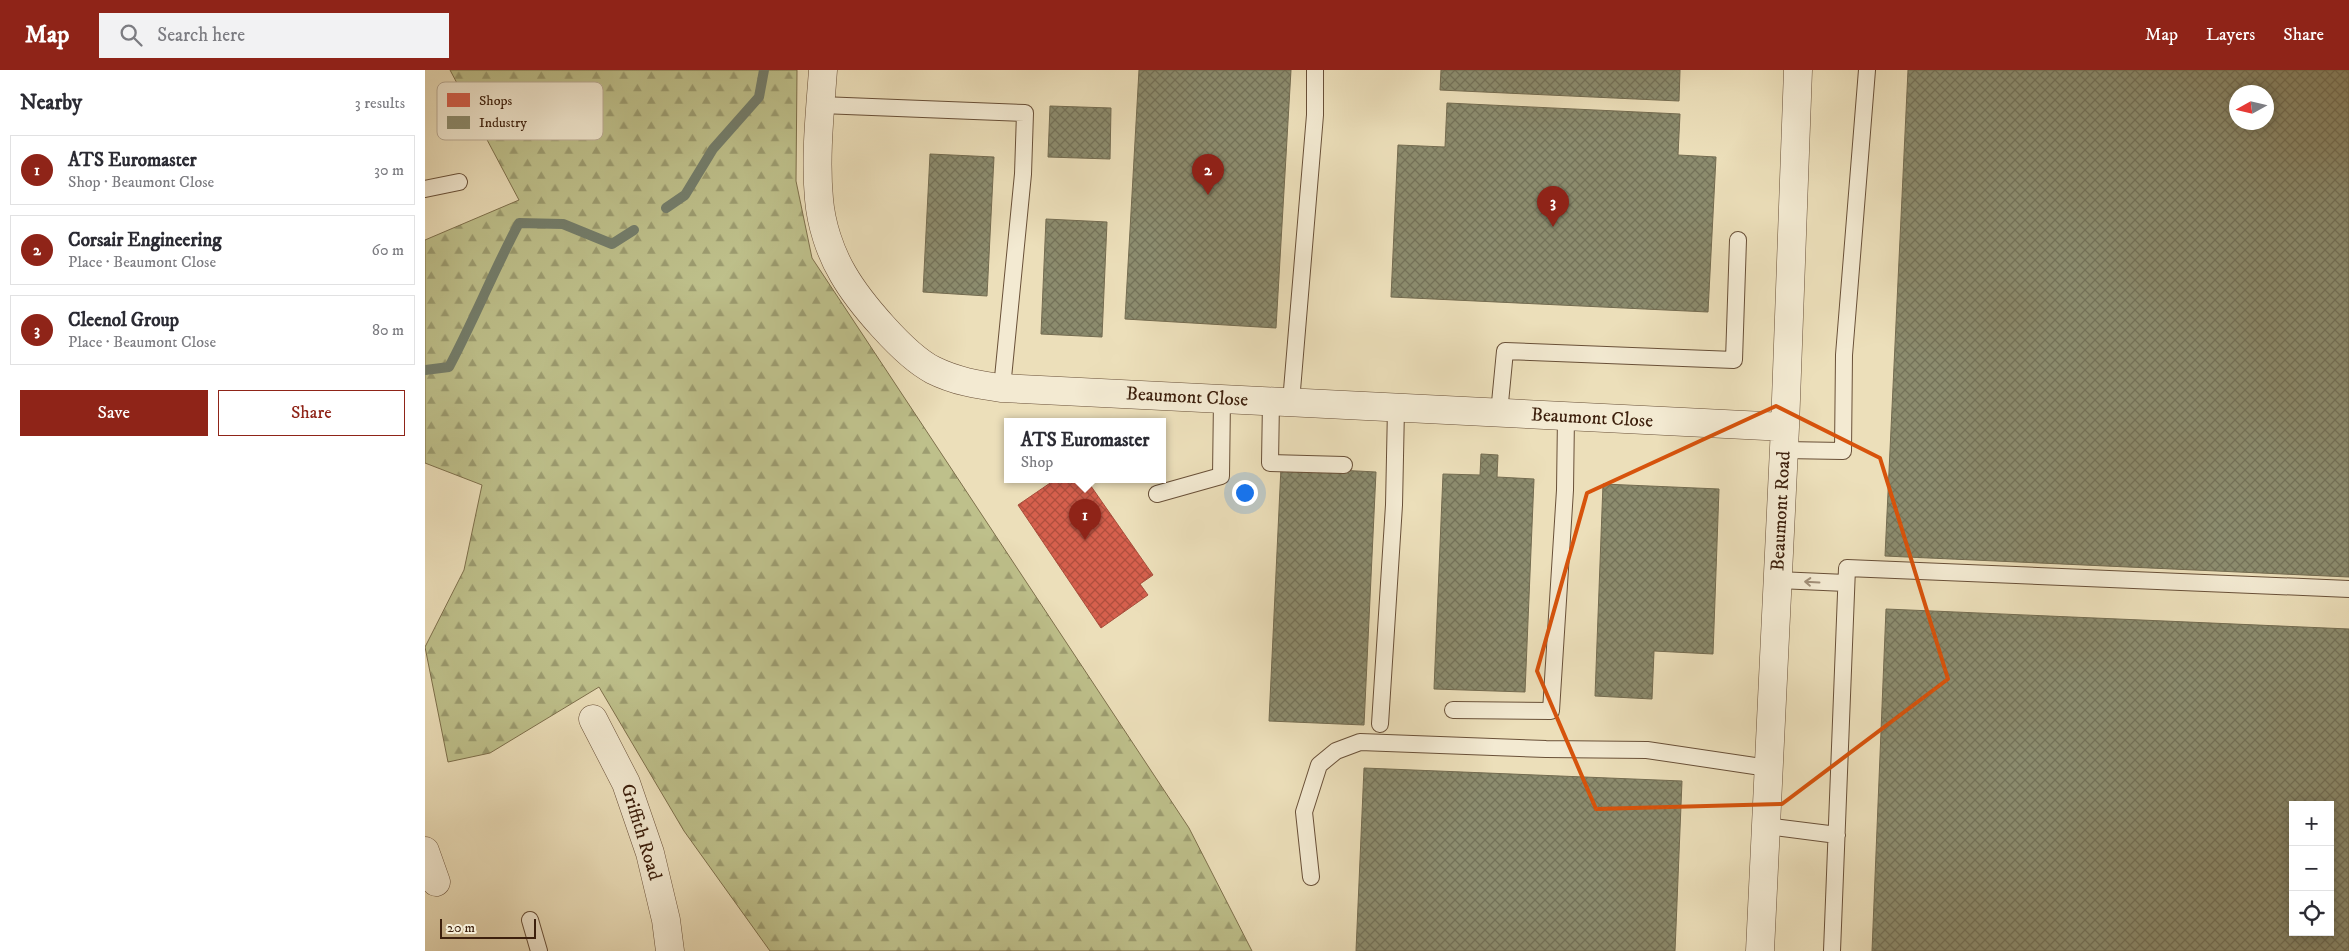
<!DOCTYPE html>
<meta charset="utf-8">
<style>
body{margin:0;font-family:"IM FELL DW Pica",serif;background:#f2f2f3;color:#2b2b33}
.controls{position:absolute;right:15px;bottom:15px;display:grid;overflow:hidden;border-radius:0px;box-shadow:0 2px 12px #0003}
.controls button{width:45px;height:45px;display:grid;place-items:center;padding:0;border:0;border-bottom:1px solid #e1e1e2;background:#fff;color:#2b2b33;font:25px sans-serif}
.compass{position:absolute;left:1804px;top:15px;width:45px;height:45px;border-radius:50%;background:#fff;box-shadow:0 2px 12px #0003;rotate:262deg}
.scale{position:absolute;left:15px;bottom:12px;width:96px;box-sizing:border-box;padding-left:5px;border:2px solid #3d200d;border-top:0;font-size:14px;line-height:18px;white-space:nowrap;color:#3d200d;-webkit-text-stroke:4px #f3ead2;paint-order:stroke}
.you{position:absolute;left:819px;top:422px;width:18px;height:18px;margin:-12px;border:4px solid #fff;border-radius:50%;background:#1a73e8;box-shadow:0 0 0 8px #1a73e833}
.badge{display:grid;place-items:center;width:32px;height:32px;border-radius:50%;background:#8f2418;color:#fff;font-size:16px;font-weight:700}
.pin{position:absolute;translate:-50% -41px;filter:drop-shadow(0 1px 2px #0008)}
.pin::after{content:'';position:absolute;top:26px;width:18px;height:15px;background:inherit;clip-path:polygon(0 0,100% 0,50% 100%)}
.popup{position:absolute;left:579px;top:348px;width:162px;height:65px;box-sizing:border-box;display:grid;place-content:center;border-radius:0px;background:#fff;filter:drop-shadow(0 1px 4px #0005);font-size:16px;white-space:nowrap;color:#7c7c81}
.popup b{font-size:19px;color:#2b2b33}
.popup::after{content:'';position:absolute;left:50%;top:100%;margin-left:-10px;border:10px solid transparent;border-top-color:#fff}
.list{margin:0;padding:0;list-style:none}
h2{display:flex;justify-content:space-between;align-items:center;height:65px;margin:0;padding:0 20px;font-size:21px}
h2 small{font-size:16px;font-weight:400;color:#7c7c81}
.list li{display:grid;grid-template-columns:32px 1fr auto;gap:15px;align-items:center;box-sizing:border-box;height:70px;margin:0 10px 10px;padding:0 10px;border:1px solid #e1e1e2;border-radius:0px}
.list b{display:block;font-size:19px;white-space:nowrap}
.list p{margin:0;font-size:16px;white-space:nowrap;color:#7c7c81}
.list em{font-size:16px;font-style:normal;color:#7c7c81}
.actions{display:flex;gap:10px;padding:15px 20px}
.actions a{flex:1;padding:11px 0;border:1px solid #8f2418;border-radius:0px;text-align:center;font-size:18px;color:#8f2418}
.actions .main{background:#8f2418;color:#fff}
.icon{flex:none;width:28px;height:28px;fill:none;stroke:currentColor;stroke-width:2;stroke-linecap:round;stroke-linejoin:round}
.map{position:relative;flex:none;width:1924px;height:881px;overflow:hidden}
header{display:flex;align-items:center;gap:30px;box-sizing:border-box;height:70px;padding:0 25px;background:#8f2418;color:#fff}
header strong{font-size:24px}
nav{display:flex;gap:28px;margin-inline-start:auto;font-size:18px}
.search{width:350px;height:45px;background:#f2f2f3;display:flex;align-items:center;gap:12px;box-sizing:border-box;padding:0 18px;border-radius:0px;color:#7c7c81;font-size:19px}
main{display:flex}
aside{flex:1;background:#fff}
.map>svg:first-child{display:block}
.forest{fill:url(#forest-firs);stroke:#7e704c}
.shops{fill:url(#shops-cross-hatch);stroke:#a84d3a}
.industry{fill:url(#industry-cross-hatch);stroke:#746c51;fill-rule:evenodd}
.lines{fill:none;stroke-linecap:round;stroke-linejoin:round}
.stream{stroke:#747e6c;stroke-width:10}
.lane-casing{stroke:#695038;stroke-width:18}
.street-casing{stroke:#695038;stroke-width:29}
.lane{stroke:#f3ead2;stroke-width:16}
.street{stroke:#f3ead2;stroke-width:28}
.oneway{stroke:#a18f79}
.marked{fill:none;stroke:#d7530c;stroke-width:4;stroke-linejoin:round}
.labels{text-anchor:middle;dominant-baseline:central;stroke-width:5;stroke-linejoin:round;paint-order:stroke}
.street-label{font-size:19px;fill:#3d200d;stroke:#f3ead2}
.key{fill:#f3ead2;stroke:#bcad97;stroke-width:1}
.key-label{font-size:14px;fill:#3d200d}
</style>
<header>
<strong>Map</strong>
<div class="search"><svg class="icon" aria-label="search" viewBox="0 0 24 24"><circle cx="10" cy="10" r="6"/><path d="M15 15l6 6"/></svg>Search here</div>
<nav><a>Map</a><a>Layers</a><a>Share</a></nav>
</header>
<main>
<aside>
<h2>Nearby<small>3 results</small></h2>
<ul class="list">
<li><span class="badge">1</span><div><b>ATS Euromaster</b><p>Shop · Beaumont Close</p></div><em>30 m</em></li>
<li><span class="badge">2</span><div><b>Corsair Engineering</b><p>Place · Beaumont Close</p></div><em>60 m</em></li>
<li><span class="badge">3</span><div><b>Cleenol Group</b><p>Place · Beaumont Close</p></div><em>80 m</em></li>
</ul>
<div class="actions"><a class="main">Save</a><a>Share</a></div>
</aside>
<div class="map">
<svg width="1924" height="881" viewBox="0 0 1924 881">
<defs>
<pattern id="forest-firs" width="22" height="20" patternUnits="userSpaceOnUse" patternTransform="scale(1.25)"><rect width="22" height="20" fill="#bec08b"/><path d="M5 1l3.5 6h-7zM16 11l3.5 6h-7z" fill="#9c9c70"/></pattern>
<pattern id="shops-cross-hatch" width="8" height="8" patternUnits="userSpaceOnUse" patternTransform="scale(1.25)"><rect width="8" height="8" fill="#d6604d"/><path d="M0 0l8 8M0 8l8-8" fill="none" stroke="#af4f3e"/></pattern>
<pattern id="industry-cross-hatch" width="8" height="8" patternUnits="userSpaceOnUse" patternTransform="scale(1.25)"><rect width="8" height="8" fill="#8c8c6e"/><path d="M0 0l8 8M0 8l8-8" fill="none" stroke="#747259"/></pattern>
</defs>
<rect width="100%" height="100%" fill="#ecdfba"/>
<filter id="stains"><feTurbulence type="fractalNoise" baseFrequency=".004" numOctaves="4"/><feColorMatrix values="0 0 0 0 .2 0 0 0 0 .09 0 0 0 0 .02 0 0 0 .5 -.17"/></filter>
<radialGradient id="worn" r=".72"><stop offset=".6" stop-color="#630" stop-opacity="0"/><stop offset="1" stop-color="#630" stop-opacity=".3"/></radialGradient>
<path class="forest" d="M25 0H372L371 111 387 188 764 758 827 881H345L259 761 174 617 65 683 23 692 0 577 39 500 57 415 0 393V170L94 130Z"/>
<path class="shops" d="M631 409H661L728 505 715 514 723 525 676 558 593 435Z"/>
<path class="industry" d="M714 0H866L851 258 700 249Z
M1016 0H1255L1254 31 1015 20Z
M1483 0H1924V507L1460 486ZM1812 22H1842V52H1812Z
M1022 33 1255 44 1253 85 1291 87 1283 242 966 227 973 75 1020 77Z
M625 36 686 38 685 89 623 87Z
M505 84 569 87 562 226 498 222Z
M621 149 682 152 677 267 616 264Z
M1056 384 1073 385 1072 407 1109 409 1100 622 1009 619 1018 404 1055 405Z
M856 397 951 402 939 655 844 651Z
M1178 414 1294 419 1288 584 1229 581 1227 629 1170 626Z
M1461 539 1924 559V881H1447ZM1868 735H1905V862H1868Z
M939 698 1257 711 1250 881H931Z"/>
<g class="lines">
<path class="stream" d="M241 138 260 125 288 79 334 27 339 0
M0 300 24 297C49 250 69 200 94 153L138 154 187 174 209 160"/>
<defs>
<path id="lane" d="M396 35 600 43 598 104 577 318
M0 119 34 112
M846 331 845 393 919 395
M866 332 890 45V0
M1074 343 1080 281 1309 290 1313 170
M1359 380 1418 381 1419 285 1442 0
M732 424 796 406 797 329
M1352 510 1421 513
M1028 640 1126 641 1140 420 1141 346
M955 654 969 435 971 338
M1341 756 1412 765
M886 807 879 742 894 695 911 681 935 672 1121 679 1222 680 1343 698
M105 850 114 881
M1407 881 1422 498 1924 519"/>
<path id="street" d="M398 0C395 42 390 86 394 129 396 154 405 182 418 204 434 232 479 285 508 300 530 311 553 315 577 318L1360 357
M168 649 201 713 225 783 241 850 245 881
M0 781 11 812
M1335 881 1360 357 1373 0"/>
</defs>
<use href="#lane" class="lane-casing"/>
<use href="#street" class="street-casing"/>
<use href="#lane" class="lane"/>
<use href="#street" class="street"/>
</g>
<defs><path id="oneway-shaft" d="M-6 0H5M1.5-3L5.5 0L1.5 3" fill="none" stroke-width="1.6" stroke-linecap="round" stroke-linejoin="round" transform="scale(1.25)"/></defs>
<use class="oneway" href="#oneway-shaft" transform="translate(1387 512) rotate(-177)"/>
<path class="marked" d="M1351 336 1455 388 1523 609 1357 734 1171 739 1112 601 1162 423Z"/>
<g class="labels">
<g class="street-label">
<text transform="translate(762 327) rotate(3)">Beaumont Close</text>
<text transform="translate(1167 348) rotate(3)">Beaumont Close</text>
<text transform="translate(1356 441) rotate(-87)">Beaumont Road</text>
<text transform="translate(216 762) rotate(73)">Griffith Road</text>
</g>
</g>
<rect x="12" y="12" width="166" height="58" rx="8" class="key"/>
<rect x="22" y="23" width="23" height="14" fill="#d6604d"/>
<rect x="22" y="46" width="23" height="13" fill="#8c8c6e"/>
<g class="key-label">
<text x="54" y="35">Shops</text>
<text x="54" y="57">Industry</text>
</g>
<rect width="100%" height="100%" filter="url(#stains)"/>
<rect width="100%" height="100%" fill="url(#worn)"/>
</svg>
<div class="controls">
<button>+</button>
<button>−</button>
<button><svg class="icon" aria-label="locate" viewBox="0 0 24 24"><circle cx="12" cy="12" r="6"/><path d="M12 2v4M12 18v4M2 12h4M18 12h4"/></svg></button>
</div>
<svg class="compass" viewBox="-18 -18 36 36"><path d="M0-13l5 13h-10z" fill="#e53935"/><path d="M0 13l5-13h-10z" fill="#7c7c81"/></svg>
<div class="scale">20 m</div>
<div class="you"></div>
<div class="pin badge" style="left:660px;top:470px">1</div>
<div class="popup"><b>ATS Euromaster</b>Shop</div>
<div class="pin badge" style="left:783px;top:125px">2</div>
<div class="pin badge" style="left:1128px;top:157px">3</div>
</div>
</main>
